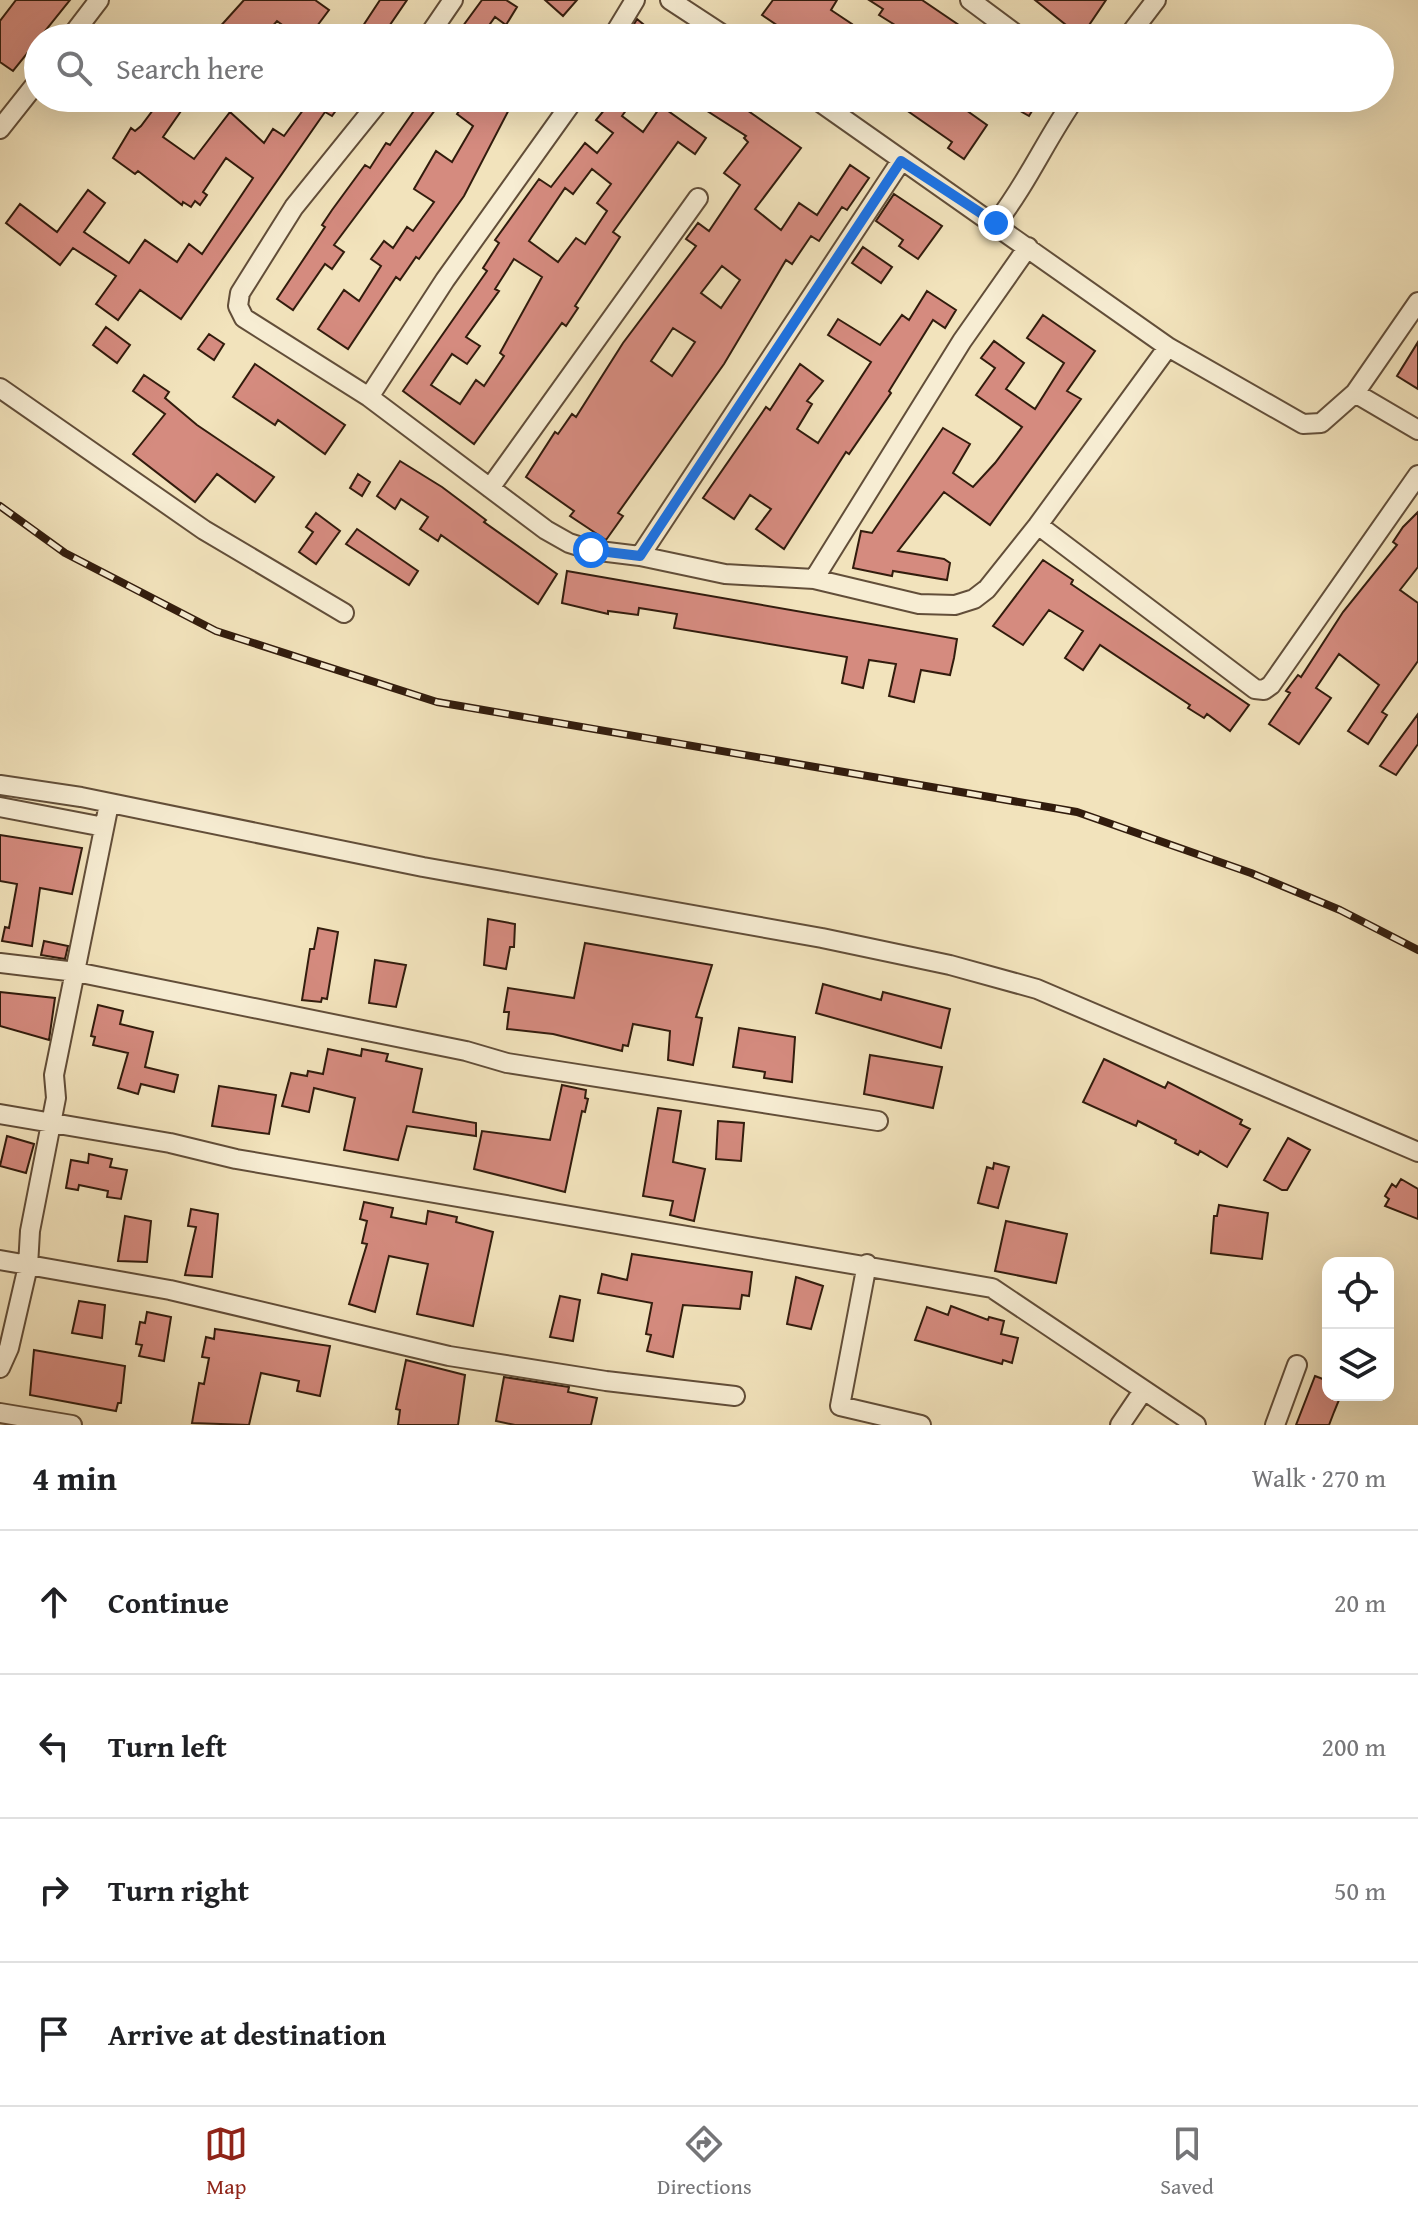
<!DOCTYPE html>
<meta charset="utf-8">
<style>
body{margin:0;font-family:"Gentium Book Plus",serif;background:#f2f2f2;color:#202124}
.controls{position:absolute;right:24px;bottom:24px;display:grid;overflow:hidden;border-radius:16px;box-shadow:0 8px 32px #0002}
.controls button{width:72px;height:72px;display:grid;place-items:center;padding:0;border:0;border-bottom:2px solid #e0e0e0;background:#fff;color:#202124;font:40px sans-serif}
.stop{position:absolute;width:24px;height:24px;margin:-18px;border:6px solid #1a73e8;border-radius:50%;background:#fff}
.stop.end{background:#1a73e8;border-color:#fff;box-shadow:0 2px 8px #0008}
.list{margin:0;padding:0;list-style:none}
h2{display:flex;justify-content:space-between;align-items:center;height:104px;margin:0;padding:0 32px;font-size:34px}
h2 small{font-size:26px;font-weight:400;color:#757577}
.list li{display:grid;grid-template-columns:52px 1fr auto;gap:24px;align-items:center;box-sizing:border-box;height:144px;padding:0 32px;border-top:2px solid #e0e0e0}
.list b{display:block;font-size:30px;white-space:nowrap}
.list em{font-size:26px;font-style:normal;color:#757577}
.icon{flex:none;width:44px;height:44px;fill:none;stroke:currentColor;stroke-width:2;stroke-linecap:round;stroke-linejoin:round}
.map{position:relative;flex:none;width:1418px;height:1425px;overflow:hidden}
.search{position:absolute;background:#fff;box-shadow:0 8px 32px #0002;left:24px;right:24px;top:24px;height:88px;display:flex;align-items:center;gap:20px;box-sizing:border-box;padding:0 28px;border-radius:44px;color:#757577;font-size:30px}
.sheet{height:680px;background:#fff}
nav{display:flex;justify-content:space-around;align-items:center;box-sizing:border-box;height:112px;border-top:2px solid #e0e0e0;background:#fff;font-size:22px;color:#757577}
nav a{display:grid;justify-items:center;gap:4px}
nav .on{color:#8f2418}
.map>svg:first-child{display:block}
.building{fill:#d58b7f;stroke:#321c0d;stroke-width:2;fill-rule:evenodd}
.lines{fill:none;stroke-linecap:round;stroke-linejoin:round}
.minor-casing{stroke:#624e39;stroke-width:22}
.minor{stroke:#f7edd3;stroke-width:18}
.rail-casing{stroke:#321c0d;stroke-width:8}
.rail{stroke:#f7edd3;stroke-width:5;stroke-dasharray:15;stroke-linecap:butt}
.route{stroke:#1a73e8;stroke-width:10}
</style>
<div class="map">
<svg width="1418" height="1425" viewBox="0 0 1418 1425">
<rect width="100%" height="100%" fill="#f2e3bc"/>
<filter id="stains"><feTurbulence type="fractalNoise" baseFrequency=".0025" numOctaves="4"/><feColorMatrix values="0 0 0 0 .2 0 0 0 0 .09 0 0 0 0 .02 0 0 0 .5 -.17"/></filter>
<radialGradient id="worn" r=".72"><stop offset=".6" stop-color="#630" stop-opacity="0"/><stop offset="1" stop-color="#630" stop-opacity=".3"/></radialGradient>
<path class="building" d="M16 0H70L13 71 0 62V21Z
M244 0H315L329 10 308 38H300L277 21 262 38H226L217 30Z
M380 0H407L381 38H355Z
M482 0H506L517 7 506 25 495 17 480 38H471L460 30Z
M545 0H577L563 16Z
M773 0H837L831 10 852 24 843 38H796L762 15Z
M869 0H922L978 38H916L879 15 883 9Z
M1035 0H1106L1081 37Z
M637 19 660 38H626Z
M162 98H190L163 137 194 159 230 112 264 143 273 129 284 136 309 102 303 98H335L342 102 332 116 325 112 181 319 140 290 118 320 96 304 116 276 73 248 60 265 6 223 20 204 57 232 88 190 105 203 84 232 129 263 145 240 177 262 189 244 202 254 253 178 226 158 203 192 207 195 200 205 195 201 191 207 183 202 182 205 138 171 135 174 113 158 131 128 135 131 141 126Z
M423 98 438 106 334 245 344 252 332 269 325 264 293 310 277 299 325 227 322 225 332 210 365 165 370 168 386 143 390 145Z
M468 98H476L490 108 496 98H515L464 196 419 259 416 257 400 280 396 277 348 349 318 329 344 290 359 301 381 266 371 259 384 241 393 248 407 227 413 231 434 202 414 189 436 151 452 162 473 126 457 114Z
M614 98H635L622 116 643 132 661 106 706 138 695 154 678 142 613 232 620 237 575 306 578 308 566 326 562 323 474 444 403 391 487 271 483 268 499 243 495 240 539 179 551 187 585 143 597 153 613 133 596 120ZM592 169 611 184 597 203 607 211 585 244 576 238 558 262 529 241 565 188 573 194ZM514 259 542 277 500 353 504 356 484 386 476 380 460 404 431 385 452 354 467 364 480 346 466 337 499 291 495 289Z
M687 98H750L744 108 801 148 755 209 781 230 799 203 817 215 850 165 869 178 847 210 842 207 819 241 811 236 792 264 786 260 724 364 618 513 623 516 606 540 570 516 574 511 526 477 555 432 558 434 572 414 576 417 623 343 696 246 686 239 698 223 709 231 740 185 724 173 748 142 744 138 746 136ZM722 266 740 280 721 308 701 293ZM673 328 695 342 672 376 651 361Z
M889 98H949L987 125 964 159 948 148 952 142Z
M1022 98H1040L1029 116 1015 108Z
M894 194 942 226 918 259 899 246 903 240 876 221Z
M863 247 892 267 881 283 852 263Z
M927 291 956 310 945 328 933 320 889 391 891 393 849 454 846 452 784 549 756 529 771 509 750 495 734 519 703 498 766 407 770 410 800 364 823 381 807 401 812 404 797 429 818 443 871 362 828 335 838 319 880 345 902 315 909 320Z
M1043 315 1095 351 1067 391 1081 399 990 525 944 492 898 551 944 559 950 563 947 580 893 571 892 576 853 568 861 531 872 533 943 428 970 444 953 473 973 487 995 463 1022 427 976 395 995 368 981 358 994 341 1024 363 1006 389 1035 409 1064 363 1027 338Z
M106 327 130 345 117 363 93 345Z
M209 334 224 344 214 360 198 349Z
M1418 342V389L1397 376Z
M255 364 345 425 325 454 278 420 275 425 233 397Z
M144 375 169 392 165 398 197 425 274 477 255 502 217 474 195 502 133 454 165 414 133 391Z
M400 461 442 487 486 520 484 522 557 574 538 604 441 535 438 541 420 529 428 517 401 499 395 509 377 496Z
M358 474 370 482 362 496 350 488Z
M1418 512V567L1400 590 1418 603V661L1382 712 1387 715 1368 744 1348 731 1379 685 1339 654 1316 688 1331 698 1299 744 1269 724 1290 693 1286 691 1298 675 1301 677 1343 612 1397 545 1393 542 1403 527Z
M316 513 340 531 316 564 299 552 313 532 306 527Z
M357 529 418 571 409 585 346 544Z
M1043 560 1073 580 1071 584 1249 705 1230 731 1207 714 1204 718 1188 708 1190 705 1100 645 1083 670 1065 658 1083 631 1049 610 1023 645 993 626Z
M567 571 957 639 954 658 950 675 921 670 914 702 889 696 896 664 869 660 863 688 842 683 847 657 674 628 677 614 639 608 638 615 608 611V614L562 603Z
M1418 714V744L1396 775 1380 766Z
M0 835 82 848 72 894 40 888 32 946 2 941 5 927 9 928 17 884 0 881Z
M488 919 515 924 514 947H510L506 969 484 965Z
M318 928 338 932 327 999 322 998 321 1002 302 1000 310 949H314Z
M44 941 68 946 65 959 41 955Z
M585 943 712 965 696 1017 702 1018 693 1065 668 1060 670 1031 633 1024 628 1046 623 1045 622 1051 553 1034 507 1029 509 1012H504L508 988 574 998Z
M375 960 406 965 396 1007 369 1003Z
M823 984 881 1000 883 992 950 1009 941 1048 816 1013Z
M0 992 55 998 49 1040 0 1026Z
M98 1005 123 1011 120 1024 153 1032 145 1067 178 1075 174 1092 141 1084 138 1094 118 1088 128 1053 93 1045 95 1037 91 1036Z
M739 1028 795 1037 792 1082 764 1078 765 1072 733 1067Z
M328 1049 361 1056 362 1049 388 1054 386 1061 422 1069 413 1112 476 1123V1136L407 1126 398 1160 344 1150 355 1098 314 1088 309 1112 282 1106 291 1073 307 1076 308 1071 323 1074Z
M870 1055 942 1067 933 1108 864 1094Z
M1104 1059 1165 1088 1168 1082 1242 1120 1240 1124 1250 1129 1227 1167 1200 1151 1198 1155 1175 1143 1176 1140 1138 1121 1136 1126 1083 1102Z
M562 1085 586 1090 585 1098 588 1099 585 1112 582 1111 565 1192 474 1169 482 1131 550 1140Z
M219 1086 276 1095 269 1134 212 1126Z
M658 1108 681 1111 673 1162 705 1169 694 1221 670 1215 673 1201 643 1196Z
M718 1121 744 1123 741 1161 716 1159Z
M7 1136 34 1144 26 1173 0 1166Z
M1288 1138 1310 1150 1287 1190H1282L1264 1180Z
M89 1154 112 1159 110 1167 127 1170 121 1199 107 1197 108 1191 79 1185 78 1190 66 1188 71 1160 88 1163Z
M994 1163 1009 1167 998 1208 978 1203 987 1167 993 1169Z
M1401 1179 1418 1189V1219L1385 1206 1389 1199 1385 1196 1392 1184 1396 1187Z
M364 1202 393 1208 391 1217 426 1224 428 1211 457 1217 456 1222 493 1232 473 1326 417 1314 428 1264 389 1256 375 1312 349 1304 367 1244 362 1243 367 1221 360 1219Z
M1219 1205 1268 1213 1262 1259 1211 1253 1214 1216H1217Z
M191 1209 218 1214 212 1277 185 1275 196 1227 188 1226Z
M125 1216 151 1221 147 1262 118 1261Z
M1006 1221 1067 1234 1056 1283 995 1271Z
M632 1254 752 1272 749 1296 742 1295 740 1309 683 1305 673 1357 647 1351 651 1335 646 1334 652 1303 598 1293 602 1274 627 1280Z
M796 1277 823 1286 811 1329 787 1324Z
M560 1296 580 1300 573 1341 550 1337Z
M79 1301 105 1305 102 1338 72 1333Z
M951 1306 988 1320 989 1317 1004 1321 1001 1334 1018 1338 1012 1363 1003 1360 1002 1364 915 1340 927 1307 948 1315Z
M147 1312 171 1317 164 1361 139 1356 142 1345 136 1344 140 1322 145 1323Z
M215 1329 330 1346 320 1396 297 1391 299 1381 261 1373 249 1425 192 1423 199 1383 204 1384 209 1358 202 1357 206 1337 214 1339Z
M34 1350 125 1366 121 1403H118L116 1411 30 1395Z
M406 1360 465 1375 458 1425H398L400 1410 396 1409Z
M1315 1376 1328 1381V1395H1341L1334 1412 1329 1425H1296Z
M504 1377 569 1387 568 1392 597 1398 591 1425H515L496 1421Z"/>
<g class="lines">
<defs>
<path id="minor" d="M670 0 728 38
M970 0 1021 38
M70 38 99 0
M427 38 453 0
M612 38 635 0
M1127 38 1156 0
M382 98 294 207 240 293 238 306 244 318 369 397 546 530 569 543 591 550 640 556 725 574 814 579 919 604 955 605 974 599 987 589 1038 525 1168 347
M814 98 1168 347 1303 424 1321 423 1355 393 1418 302
M0 129 38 81
M996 223C1027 184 1046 139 1075 98
M0 388 204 530 344 613
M1355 393 1418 430
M369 397 445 280 575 98
M490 488 698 198
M1038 525 1255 689 1264 690 1271 685 1418 475
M640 556 901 161
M814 579 962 341 1028 247
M0 785 81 797 423 867 822 938 950 965 1037 989 1418 1152
M0 807 104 827
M0 963 76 972 466 1051 507 1063 878 1121
M0 1114 170 1143 236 1159 992 1288 1196 1425
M0 1260 170 1290 449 1356 606 1381 735 1396
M867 1264 840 1406 921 1425
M0 1368 9 1348 28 1266 30 1231 56 1098 54 1075 109 804
M0 1413 72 1425
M1120 1425 1143 1391
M1275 1425 1297 1365"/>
</defs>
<use href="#minor" class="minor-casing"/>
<use href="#minor" class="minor"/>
<defs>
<path id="rail" d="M0 506 65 553 216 631 437 702 1077 812 1251 873 1340 910 1418 950"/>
</defs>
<use href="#rail" class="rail-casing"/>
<use href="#rail" class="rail"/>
</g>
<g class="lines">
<path class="route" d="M591 550 640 556 901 161 996 223"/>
</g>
<rect width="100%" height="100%" filter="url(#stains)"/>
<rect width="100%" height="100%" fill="url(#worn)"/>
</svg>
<div class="controls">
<button><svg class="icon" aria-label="locate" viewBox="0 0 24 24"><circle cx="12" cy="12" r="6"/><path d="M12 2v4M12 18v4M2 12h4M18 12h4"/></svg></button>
<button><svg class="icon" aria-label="layers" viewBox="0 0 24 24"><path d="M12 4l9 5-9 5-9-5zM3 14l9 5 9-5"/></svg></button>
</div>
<div class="stop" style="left:591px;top:550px"></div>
<div class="stop end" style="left:996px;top:223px"></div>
<div class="search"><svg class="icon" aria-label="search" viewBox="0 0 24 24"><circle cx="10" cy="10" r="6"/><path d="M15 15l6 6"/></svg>Search here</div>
</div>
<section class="sheet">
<h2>4 min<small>Walk · 270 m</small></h2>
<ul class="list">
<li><svg class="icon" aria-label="ahead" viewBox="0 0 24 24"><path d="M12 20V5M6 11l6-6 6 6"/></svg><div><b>Continue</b></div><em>20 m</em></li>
<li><svg class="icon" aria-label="left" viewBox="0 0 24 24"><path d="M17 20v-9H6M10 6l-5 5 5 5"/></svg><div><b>Turn left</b></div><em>200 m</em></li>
<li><svg class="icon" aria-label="right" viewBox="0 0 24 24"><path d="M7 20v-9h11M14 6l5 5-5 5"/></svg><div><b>Turn right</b></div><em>50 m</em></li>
<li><svg class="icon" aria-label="arrive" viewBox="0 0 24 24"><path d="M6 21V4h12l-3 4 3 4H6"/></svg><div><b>Arrive at destination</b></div></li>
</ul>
</section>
<nav>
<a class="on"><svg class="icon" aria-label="map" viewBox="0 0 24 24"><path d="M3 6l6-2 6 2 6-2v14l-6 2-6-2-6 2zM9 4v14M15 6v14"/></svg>Map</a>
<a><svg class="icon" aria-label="directions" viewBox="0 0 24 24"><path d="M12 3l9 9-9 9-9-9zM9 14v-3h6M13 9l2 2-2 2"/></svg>Directions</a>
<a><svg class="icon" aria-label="saved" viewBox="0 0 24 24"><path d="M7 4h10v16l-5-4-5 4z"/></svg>Saved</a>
</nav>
